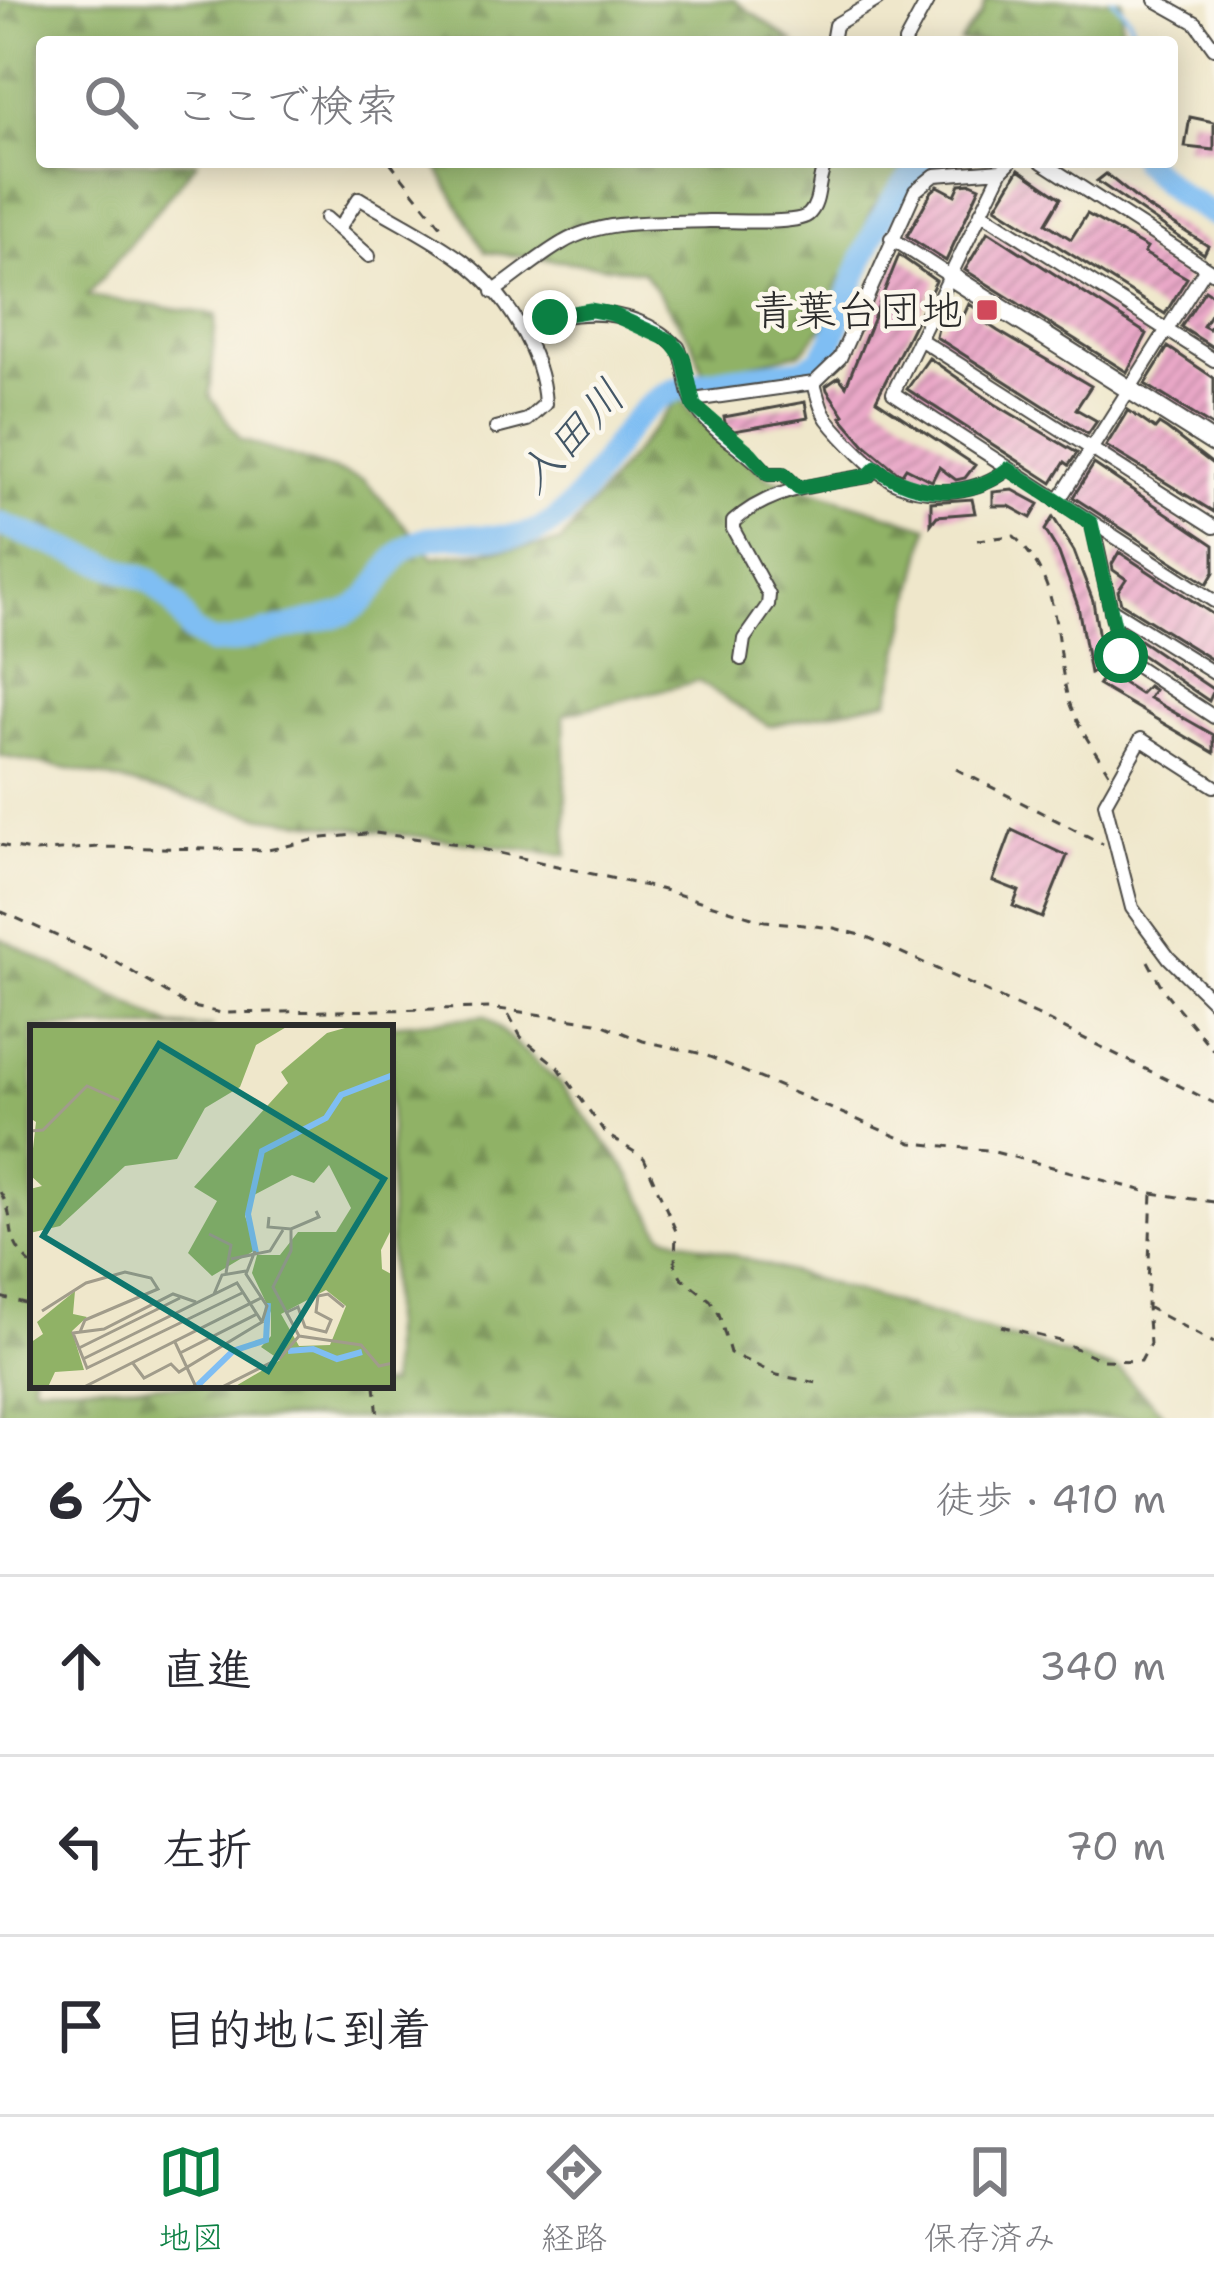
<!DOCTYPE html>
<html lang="ja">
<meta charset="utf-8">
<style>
body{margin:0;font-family:"Shantell Sans","Klee One",sans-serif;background:#f7f7f7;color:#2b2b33}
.stop{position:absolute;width:36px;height:36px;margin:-27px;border:9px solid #0b8043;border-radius:50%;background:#fff}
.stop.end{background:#0b8043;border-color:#fff;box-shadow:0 3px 12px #0008}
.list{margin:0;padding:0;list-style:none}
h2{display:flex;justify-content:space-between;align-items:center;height:156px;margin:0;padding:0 48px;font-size:51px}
h2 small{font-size:39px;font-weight:400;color:#7c7c81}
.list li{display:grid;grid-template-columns:78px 1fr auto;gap:36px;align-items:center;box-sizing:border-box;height:180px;padding:0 48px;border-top:3px solid #e1e1e2}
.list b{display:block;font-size:45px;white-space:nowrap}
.list em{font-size:39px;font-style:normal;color:#7c7c81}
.icon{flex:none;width:66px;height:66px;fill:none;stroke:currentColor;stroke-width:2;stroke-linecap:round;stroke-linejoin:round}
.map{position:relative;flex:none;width:1214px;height:1418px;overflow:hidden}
.search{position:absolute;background:#fff;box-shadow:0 6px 30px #0003;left:36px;right:36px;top:36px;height:132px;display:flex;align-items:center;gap:30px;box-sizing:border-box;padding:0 42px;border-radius:12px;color:#7c7c81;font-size:45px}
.sheet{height:696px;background:#fff}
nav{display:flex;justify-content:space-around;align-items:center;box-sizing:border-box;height:168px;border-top:3px solid #e1e1e2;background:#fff;font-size:33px;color:#7c7c81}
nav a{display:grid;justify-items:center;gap:6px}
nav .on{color:#0b8043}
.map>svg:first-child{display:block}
.forest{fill:url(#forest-firs);stroke:#5e6e48;stroke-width:3}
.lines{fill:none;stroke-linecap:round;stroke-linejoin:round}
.stream{stroke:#7fbef3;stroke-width:4.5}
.river{stroke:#7fbef3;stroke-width:24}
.building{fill:url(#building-hatch)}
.street-casing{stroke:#484743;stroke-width:16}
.secondary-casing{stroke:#484743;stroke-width:22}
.path{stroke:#484743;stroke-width:3;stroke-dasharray:9 9;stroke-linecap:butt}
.street{stroke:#fff;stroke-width:12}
.secondary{stroke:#fff;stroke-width:18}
.route{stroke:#0b8043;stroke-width:15}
.poi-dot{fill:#d1495b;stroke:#fbf7ec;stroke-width:4.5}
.labels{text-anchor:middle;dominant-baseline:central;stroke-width:9;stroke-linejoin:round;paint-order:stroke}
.poi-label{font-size:42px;fill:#2b2b2b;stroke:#fbf7ec;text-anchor:end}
.water-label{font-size:45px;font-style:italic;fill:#445767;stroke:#fbf7ec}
.inset-river{fill:none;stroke:#7fbef3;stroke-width:6}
.inset-road{fill:none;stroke:#a19c8b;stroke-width:3}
.view{fill:#0f766e;fill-opacity:0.15;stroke:#0f766e;stroke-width:6}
.inset-edge{fill:none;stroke:#2b2b2b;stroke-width:6}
</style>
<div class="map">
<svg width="1214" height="1418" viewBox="0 0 1214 1418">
<defs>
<pattern id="forest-firs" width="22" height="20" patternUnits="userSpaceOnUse" patternTransform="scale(3)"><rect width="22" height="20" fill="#90b266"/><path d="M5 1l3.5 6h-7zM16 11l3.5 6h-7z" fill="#769154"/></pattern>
<pattern id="building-hatch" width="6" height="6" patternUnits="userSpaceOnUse" patternTransform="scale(3)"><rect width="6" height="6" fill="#eaa8c8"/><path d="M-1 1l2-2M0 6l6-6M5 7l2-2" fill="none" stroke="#be89a3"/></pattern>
</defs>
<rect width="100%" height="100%" fill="#fbf7ec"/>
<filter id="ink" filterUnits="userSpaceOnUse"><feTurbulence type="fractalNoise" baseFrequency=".00833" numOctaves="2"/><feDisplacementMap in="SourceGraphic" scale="24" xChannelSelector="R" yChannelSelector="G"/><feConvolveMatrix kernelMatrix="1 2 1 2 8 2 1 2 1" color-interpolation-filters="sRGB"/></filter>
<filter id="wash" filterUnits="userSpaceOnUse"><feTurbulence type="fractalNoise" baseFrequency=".004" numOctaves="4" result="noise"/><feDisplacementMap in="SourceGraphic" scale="48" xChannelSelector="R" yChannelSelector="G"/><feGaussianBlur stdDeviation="2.7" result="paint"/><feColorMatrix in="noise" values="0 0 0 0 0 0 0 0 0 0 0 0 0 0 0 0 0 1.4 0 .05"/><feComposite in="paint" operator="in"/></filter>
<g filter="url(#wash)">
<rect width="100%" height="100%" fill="#efe7cb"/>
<path class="forest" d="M0 0H734L793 42H42V162H197L87 296 216 315 210 396 241 440 364 480 433 557 560 543 680 396 690 412 767 477 928 527 889 700 769 726 698 681 564 714 567 855 263 817 89 773 0 756Z
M986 0H1122L1121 42H960L981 14Z
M434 162H925L872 208 838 309 802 352 704 376 693 343 643 271 485 252Z
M0 938 172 1026 214 1028H33V1385H390V1028H358L485 1016 561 1085 627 1170 662 1234 1119 1370 1168 1418H0Z"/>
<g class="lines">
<path class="stream" d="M1113 0 1129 17 1136 42"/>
<path class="river" d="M1143 162 1179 195 1214 215
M0 524 151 581 175 605 191 631 211 643 230 642 345 613C382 596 386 555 415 543 454 526 506 548 543 528 597 501 618 409 676 390 715 377 762 375 803 369L820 360 832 342C850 290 882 188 931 162"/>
</g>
<g id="blocks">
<path class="building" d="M1190 117 1214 122V150L1185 147Z
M1019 169 1061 198 1046 223 1071 239 1087 214 1147 248 1144 253 1187 278 1165 314 996 207Z
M1106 174 1147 207 1208 246 1204 254 1097 181Z
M971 183 980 187 946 261 907 236 932 191 938 186 955 195 960 184Z
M988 231 1147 334 1127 372 965 270Z
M899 255 936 281 876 400 975 465 965 478 956 480 939 467 932 481 906 468 902 474 896 471 865 445 841 417 844 415 827 390 826 386 839 377 846 386Z
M1205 290 1214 296V308L1203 326 1209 329 1214 321V348L1181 327Z
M969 304 983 313 980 319 998 331 1091 386 1076 409 1097 421 1088 434 936 337 939 324 943 326 952 310 963 317Z
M1168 347 1214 378V427L1145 384Z
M929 358 995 404 1077 453 1069 465 1065 462 1052 483 907 389Z
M805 402 808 418 734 431 725 423 724 417Z
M1128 410 1155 429 1159 424 1167 429 1214 465V512L1106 446Z
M1094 464 1214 545V572L1207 584 1073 497Z
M1013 490 1039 504 1031 518 1009 506H993V492Z
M972 499 975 513 937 516 931 524V502Z
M1053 517 1074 551 1093 601 1104 669 1090 673 1078 606 1059 553 1045 530Z
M1119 552 1214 615V661L1121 603 1118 591 1126 579 1113 570 1112 564Z
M1128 632 1214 690 1209 701 1130 647Z
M1107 672 1140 694 1148 686 1154 690 1149 698 1214 735V753L1098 685Z
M1012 830 1067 856 1042 918 1013 906 1019 891 993 881Z"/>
</g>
</g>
<g filter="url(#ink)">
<use href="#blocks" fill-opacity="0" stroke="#484743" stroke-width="3"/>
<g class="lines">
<defs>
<path id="street" d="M1155 0 1196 23 1214 48
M832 42 835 25 877 0
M905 42 928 0
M1010 162 1002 170 893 393 1214 601
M1042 162 1214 273
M981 212 1214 360
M326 218 369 256
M339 228 359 198C393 219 431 237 463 261 505 292 542 351 545 404L527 420 496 428
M891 238 950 276
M493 292C516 276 538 257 562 243 603 218 662 223 709 221 729 220 798 226 809 214 822 201 816 177 827 162
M520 328C575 308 633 304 678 347 688 366 684 392 698 410 716 436 748 450 768 474H783L798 488
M921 340 1214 527
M814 383C817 394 820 409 827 419 840 436 879 476 898 484 933 498 979 492 1008 469
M693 400 814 383 840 358 915 191 935 175 1002 170
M1059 500 1206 268
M1092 523 1121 656 1214 717
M1111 609 1214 673
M741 659 744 639 768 605 769 595 733 529V522C770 488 821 484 868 476L876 468
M1214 786 1141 739 1105 803 1132 908 1169 958 1214 1002"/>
<path id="secondary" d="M950 276 1214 443"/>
</defs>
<use href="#street" class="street-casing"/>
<use href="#secondary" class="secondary-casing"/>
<path class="path" d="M390 162 445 231
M977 540 1014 536C1062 584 1053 630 1066 690 1072 720 1093 747 1109 773
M956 769 1103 844
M0 845 35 852 99 847 268 850 323 838 375 833 459 844 664 890 765 921 834 928 865 936 1037 1015 1214 1103
M0 911 116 962 188 1006 222 1013 491 1008 596 1022 643 1041 703 1054 912 1143 987 1150 1152 1193 1214 1202
M1148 961 1164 991 1214 1051
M509 1015 521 1037 558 1067 606 1134 644 1158 676 1231 675 1264 681 1277 710 1300 719 1314 730 1353 777 1375 822 1384
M0 1192C19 1221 0 1237 33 1266
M0 1297 33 1305
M1147 1307 1214 1343
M1001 1326 1060 1341 1102 1360 1141 1361 1150 1344 1147 1307 1152 1193
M375 1385 378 1418"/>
<use href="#street" class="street"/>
<use href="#secondary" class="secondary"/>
</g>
</g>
<g class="lines" filter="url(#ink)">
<path class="route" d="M550 317 591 310 612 314 671 341 683 357 694 406 751 454 768 474H784L798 488 868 476 876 468C915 496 969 500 1008 469L1091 523 1121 656"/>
</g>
<rect class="poi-dot" x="975" y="298" width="24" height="24" rx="6"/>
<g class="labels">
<g class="poi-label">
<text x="963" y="310">青葉台団地</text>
</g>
<g class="water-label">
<text transform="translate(570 436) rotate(-47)">入田川</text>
</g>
</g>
<g transform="translate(30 1025)">
<rect width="363" height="363" fill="#efe7cb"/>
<path d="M0 1H258L226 20 210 62 175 83 147 134 95 141 30 201 0 208V164L12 161 0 150 6 97 0 93ZM322 1H363V201L351 225 352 244 363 250V362H204L250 335 231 322 241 311V288L222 248 227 230H250L268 207H306L321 183 299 140 284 158 262 150 224 170 215 191 227 224 182 251 158 228 187 176 164 162 258 58 251 47 297 8ZM296 265 316 281 300 320 269 321 251 289ZM45 266 43 289 57 292 42 306 54 345 25 347 18 362H0V318L13 309 7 297Z" fill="#90b266" fill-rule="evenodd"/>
<path class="inset-river" d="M226 228 218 189 232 126 296 93 311 70 363 50M258 326 283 324 307 334 332 327M166 362 203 326 236 315 238 278"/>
<path class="inset-road" d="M0 106 13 105 57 61 89 75M239 192 238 202 261 204 289 192 286 186M261 204V226L243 262 269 311M179 209 201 220 196 248M225 226 216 249 237 281 232 297M201 234 240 226 253 205M184 269 192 250 216 246M166 277 143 269 74 304 43 308 57 343 212 268M12 286 56 258 95 247 121 253 128 264 55 295 50 307M255 288 268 282 275 302 296 307 301 295 286 287 288 271 298 269 314 282M269 311 331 320 349 341 363 338M144 315 166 362M49 323 150 273M150 328 227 289M53 334 207 258 232 297 149 347 141 339 114 353 102 337M54 362 231 273M192 362 250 333 269 311"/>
<path class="view" d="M129 19 354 154 238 346 13 211Z"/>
<rect width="363" height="363" class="inset-edge"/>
</g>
</svg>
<div class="stop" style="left:1121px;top:656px"></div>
<div class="stop end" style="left:550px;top:317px"></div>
<div class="search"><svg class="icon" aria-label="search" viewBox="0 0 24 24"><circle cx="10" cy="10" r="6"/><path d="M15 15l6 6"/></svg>ここで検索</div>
</div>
<section class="sheet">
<h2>6 分<small>徒歩 · 410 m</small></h2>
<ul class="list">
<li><svg class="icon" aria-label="ahead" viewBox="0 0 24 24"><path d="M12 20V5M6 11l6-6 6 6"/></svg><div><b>直進</b></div><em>340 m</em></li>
<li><svg class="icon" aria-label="left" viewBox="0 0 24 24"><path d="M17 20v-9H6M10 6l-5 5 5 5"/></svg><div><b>左折</b></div><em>70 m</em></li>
<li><svg class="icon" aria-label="arrive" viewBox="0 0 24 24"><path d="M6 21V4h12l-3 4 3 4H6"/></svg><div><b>目的地に到着</b></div></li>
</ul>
</section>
<nav>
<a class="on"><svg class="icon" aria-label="map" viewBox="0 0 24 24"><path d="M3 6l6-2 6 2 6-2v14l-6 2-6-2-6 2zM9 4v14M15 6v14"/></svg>地図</a>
<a><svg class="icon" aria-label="directions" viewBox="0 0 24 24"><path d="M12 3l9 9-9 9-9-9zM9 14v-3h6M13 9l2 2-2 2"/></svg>経路</a>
<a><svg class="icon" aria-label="saved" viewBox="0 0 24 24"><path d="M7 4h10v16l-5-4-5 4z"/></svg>保存済み</a>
</nav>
